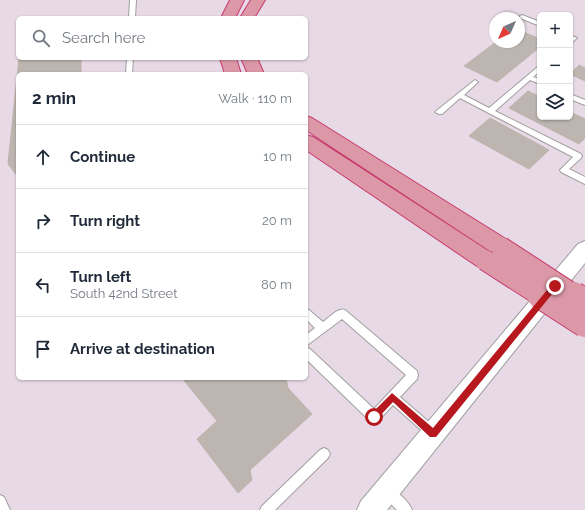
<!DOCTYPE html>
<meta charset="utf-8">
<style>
body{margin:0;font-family:Raleway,sans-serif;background:#f2f2f3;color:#1f2937}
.controls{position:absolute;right:12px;top:12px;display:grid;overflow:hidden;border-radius:6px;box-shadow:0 1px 3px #0004}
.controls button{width:36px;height:36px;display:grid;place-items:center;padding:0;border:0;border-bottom:1px solid #e0e1e3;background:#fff;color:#1f2937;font:20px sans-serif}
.compass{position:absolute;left:489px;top:12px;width:36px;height:36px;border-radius:50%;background:#fff;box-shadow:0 1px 3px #0004;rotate:225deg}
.stop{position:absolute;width:12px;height:12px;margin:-9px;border:3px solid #b7181d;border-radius:50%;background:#fff}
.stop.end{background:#b7181d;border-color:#fff;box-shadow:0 1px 4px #0008}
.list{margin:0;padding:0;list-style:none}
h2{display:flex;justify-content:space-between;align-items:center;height:52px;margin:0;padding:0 16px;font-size:17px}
h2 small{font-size:13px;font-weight:400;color:#747a83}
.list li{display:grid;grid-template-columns:26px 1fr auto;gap:12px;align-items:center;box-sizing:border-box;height:64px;padding:0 16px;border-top:1px solid #e0e1e3}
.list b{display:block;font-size:15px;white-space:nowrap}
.list p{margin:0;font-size:13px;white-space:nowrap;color:#747a83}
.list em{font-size:13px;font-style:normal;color:#747a83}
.icon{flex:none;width:22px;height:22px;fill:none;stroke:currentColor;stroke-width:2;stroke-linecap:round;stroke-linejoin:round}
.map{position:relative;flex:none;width:585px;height:510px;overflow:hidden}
.search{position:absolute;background:#fff;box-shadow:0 1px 3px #0004;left:16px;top:16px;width:292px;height:44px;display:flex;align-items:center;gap:10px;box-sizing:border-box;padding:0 14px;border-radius:6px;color:#747a83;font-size:15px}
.panel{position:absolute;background:#fff;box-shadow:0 1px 3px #0004;left:16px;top:72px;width:292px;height:308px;border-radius:6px}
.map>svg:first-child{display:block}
.industrial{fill:#e7d9e5;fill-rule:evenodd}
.building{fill:#bcb5b0;stroke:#bfb3ab}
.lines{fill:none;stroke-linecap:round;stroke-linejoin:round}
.lane-casing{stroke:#a0a0a0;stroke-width:2}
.street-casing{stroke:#a0a0a0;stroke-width:2}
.highway-casing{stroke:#c63a6e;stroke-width:2}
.lane{fill:#fff;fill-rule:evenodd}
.street{fill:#fff;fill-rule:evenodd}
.highway{fill:#dd98a7;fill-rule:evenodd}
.highway-bridge-far1-casing{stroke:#c63a6e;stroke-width:22;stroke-linecap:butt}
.highway-bridge-casing{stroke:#c63a6e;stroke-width:28;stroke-linecap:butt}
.highway-bridge-far1{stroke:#dd98a7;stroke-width:20}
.highway-bridge{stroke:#dd98a7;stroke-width:26}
.route{fill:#b7181d}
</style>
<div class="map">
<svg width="585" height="510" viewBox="0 0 585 510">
<rect width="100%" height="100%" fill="#efece7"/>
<path class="industrial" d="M0 0H585V510H0ZM540 15H570V117H540ZM18 18H306V58H18ZM495 18H519V42H495ZM18 74H306V378H18Z"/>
<path class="building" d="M519 30 540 39V47L497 82 464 66 496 42H519Z
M19 58H81V74H18V177L8 164Z
M579 65 585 68V81L570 74Z
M528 91 540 97V117H570V112L585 119V138L579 144 509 108Z
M490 118 549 150 529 169 469 136Z
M182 378H286L288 388 312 414 250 470 252 480 238 493 197 439 217 421Z"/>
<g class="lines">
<defs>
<path id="lane" d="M130 0H136L135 18H129Z
M522 15 540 22V26L520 18V16Z
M570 35 577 38 570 44Z
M127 58H133L132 74H126Z
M540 65V71L533 77 540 79V84L530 80 495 111 581 154 582 156 581 158 569 169 585 177V184L561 172 560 170 573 157 460 98 442 114H439L435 112 475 80 478 82 477 83 464 95 489 108Z
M570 94 585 100V105L570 99Z
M306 309 309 310 323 322C329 318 338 307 345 310L417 371 418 375 417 379 400 397 437 429 439 433 437 437 433 439 429 437 393 405 378 421 374 423 370 421 306 359V347L310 349 374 409 406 375 342 319 306 346V335L315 328 306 319Z
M324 448 328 450 330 454 328 458 275 510H260L262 506 320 450Z
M387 486C396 490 409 501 412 510H397L383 496 381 492 383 488Z
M0 495 4 497 10 510H0Z"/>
<path id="street" d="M585 241V263L387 510H357L361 501 578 244Z"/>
<path id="highway" d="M230 0H244L235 18H221Z
M251 0H265L254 18H240Z
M220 58H236L241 74H225Z
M241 58H257L264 74H248Z
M306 116 312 118 509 241 512 247 509 253 501 256 493 253 306 130Z
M306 135 313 137 493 254 496 260 493 266 485 269 477 266 306 150Z"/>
</defs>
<use href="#lane" class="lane-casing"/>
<use href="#street" class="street-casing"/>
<use href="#highway" class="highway-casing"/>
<use href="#lane" class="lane"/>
<use href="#street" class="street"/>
<use href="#highway" class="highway"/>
<defs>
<path id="highway-bridge-far1" d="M501 247 576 296
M485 260 541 296"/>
<path id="highway-bridge" d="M540 295 585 324
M574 295 585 302"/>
</defs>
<use href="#highway-bridge-far1" class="highway-bridge-far1-casing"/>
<use href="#highway-bridge" class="highway-bridge-casing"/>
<use href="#highway-bridge-far1" class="highway-bridge-far1"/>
<use href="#highway-bridge" class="highway-bridge"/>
</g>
<path class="route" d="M555 283 557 284V288L436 437H430L393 402 377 419H371V414L392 393 433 428 552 284Z"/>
</svg>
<div class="controls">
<button>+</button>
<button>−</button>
<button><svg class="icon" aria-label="layers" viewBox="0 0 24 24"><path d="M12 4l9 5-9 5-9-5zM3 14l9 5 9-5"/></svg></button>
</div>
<svg class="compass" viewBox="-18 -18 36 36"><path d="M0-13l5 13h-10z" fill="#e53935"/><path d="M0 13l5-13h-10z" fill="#747a83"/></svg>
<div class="stop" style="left:374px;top:417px"></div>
<div class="stop end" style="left:555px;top:286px"></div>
<div class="search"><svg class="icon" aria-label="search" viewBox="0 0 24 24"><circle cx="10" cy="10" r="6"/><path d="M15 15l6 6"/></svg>Search here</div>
<section class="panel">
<h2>2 min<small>Walk · 110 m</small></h2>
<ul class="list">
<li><svg class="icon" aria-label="ahead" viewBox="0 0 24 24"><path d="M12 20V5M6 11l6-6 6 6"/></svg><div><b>Continue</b></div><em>10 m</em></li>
<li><svg class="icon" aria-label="right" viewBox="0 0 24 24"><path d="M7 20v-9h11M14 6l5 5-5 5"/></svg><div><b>Turn right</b></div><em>20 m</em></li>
<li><svg class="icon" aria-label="left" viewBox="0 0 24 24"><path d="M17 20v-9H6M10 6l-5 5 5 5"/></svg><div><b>Turn left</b><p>South 42nd Street</p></div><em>80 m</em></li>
<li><svg class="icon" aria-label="arrive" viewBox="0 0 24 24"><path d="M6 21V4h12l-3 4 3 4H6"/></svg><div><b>Arrive at destination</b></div></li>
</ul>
</section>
</div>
